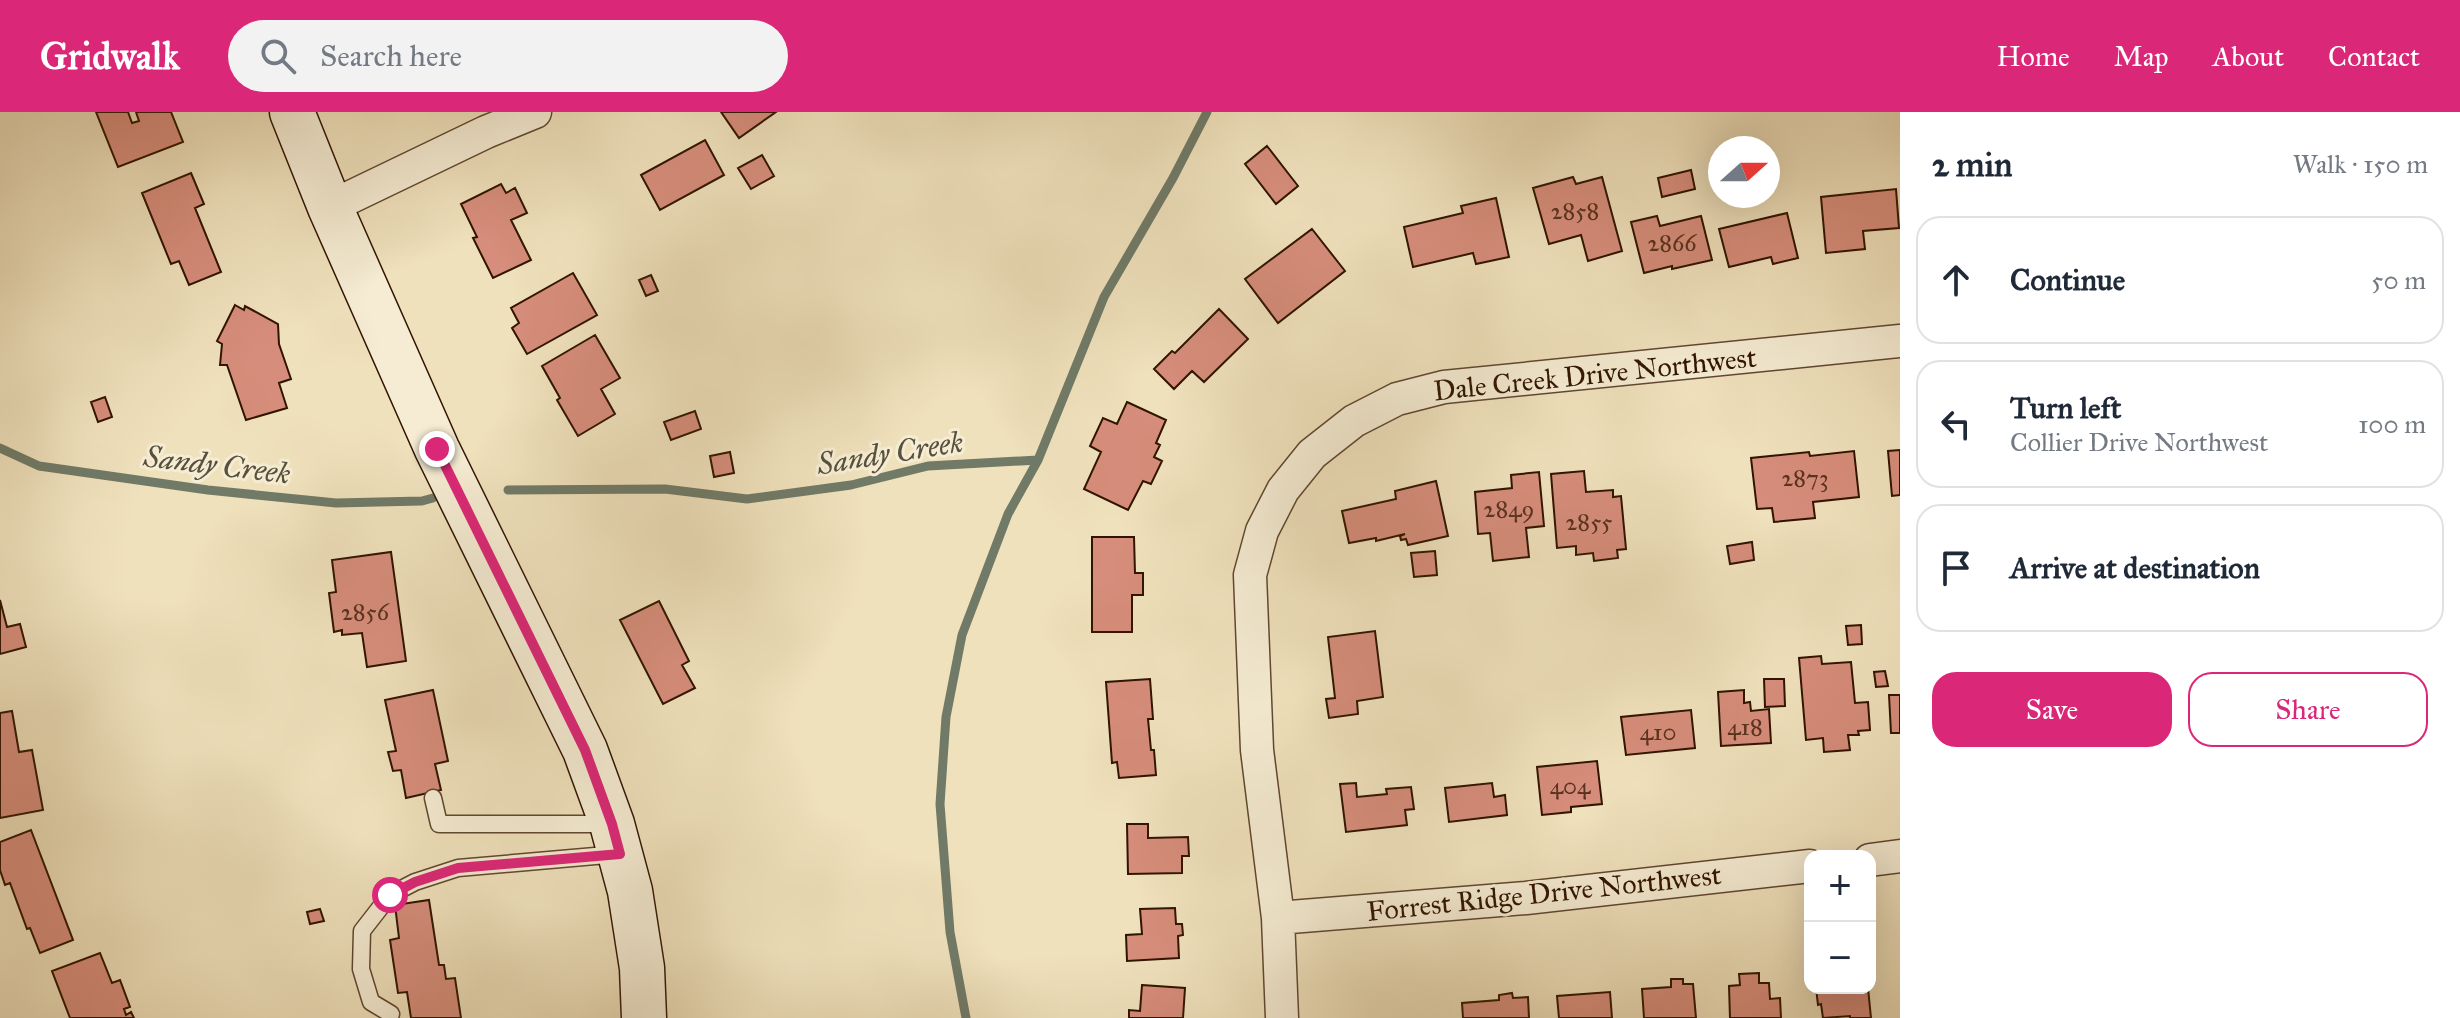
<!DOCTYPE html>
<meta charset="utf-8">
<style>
body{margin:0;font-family:"IM FELL Great Primer",serif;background:#f2f2f3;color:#1f2937}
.controls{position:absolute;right:24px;bottom:24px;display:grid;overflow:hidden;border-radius:16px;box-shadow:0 8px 32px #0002}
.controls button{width:72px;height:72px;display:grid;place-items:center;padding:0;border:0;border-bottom:2px solid #e0e1e3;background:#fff;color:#1f2937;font:40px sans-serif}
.compass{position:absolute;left:1708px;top:24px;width:72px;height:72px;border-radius:50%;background:#fff;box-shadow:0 8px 32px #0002;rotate:69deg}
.stop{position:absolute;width:24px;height:24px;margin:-18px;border:6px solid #db2777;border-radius:50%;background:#fff}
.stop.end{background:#db2777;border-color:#fff;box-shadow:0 2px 8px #0008}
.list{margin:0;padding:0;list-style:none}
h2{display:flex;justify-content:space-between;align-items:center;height:104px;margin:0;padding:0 32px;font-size:34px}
h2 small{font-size:26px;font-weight:400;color:#747a83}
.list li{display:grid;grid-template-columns:52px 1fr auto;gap:24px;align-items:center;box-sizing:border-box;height:128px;margin:0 16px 16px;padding:0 16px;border:2px solid #e0e1e3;border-radius:24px}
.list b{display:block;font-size:30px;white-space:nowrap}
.list p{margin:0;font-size:26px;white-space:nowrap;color:#747a83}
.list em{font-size:26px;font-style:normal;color:#747a83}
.actions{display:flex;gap:16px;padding:24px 32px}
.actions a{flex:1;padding:18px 0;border:2px solid #db2777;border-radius:24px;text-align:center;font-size:28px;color:#db2777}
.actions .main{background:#db2777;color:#fff}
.icon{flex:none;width:44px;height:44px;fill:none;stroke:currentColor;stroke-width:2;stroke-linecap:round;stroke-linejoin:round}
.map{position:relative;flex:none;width:1900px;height:906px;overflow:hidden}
header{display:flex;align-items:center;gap:48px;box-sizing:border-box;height:112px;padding:0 40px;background:#db2777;color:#fff}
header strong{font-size:38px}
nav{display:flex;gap:44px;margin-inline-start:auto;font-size:28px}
.search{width:560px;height:72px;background:#f2f2f3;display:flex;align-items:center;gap:20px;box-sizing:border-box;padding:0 28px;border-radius:44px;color:#747a83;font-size:30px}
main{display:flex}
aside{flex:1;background:#fff}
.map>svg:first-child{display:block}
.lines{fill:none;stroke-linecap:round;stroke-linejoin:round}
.stream{stroke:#707a67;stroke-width:9}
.building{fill:#d68d7b;stroke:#311400;stroke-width:2}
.lane-casing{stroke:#60472f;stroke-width:19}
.street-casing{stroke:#60472f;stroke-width:35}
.secondary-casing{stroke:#311400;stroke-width:47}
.lane{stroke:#f5ecd3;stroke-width:16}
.street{stroke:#f5ecd3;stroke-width:32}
.secondary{stroke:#f5ecd3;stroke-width:44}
.route{stroke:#db2777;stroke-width:10}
.labels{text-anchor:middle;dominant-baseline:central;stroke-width:6;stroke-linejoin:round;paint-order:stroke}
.number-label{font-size:24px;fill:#5a321f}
.street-label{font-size:28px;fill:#311400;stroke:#f5ecd3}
.water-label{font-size:30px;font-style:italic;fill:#56503c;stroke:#f5ecd3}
</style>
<header>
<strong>Gridwalk</strong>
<div class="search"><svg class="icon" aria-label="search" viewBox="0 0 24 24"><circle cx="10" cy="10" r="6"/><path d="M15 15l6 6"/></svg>Search here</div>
<nav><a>Home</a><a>Map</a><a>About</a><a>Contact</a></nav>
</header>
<main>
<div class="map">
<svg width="1900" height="906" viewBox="0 0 1900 906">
<rect width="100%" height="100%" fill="#efe1bc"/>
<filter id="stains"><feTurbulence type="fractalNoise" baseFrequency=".0025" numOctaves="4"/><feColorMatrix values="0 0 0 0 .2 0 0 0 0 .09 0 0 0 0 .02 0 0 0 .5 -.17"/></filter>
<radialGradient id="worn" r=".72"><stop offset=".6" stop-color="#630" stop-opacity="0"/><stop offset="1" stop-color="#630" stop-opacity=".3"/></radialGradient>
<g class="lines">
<path class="stream" d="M0 336 39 354 208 378 336 391 422 389 433 386
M508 378 665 377 747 387 851 373 928 354 1038 348
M966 906 950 820 940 692 946 605 962 523 1008 402 1038 348 1104 185 1173 66 1207 0"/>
</g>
<path class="building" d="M96 0H128L132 11 139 9 136 0H171L183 30 118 55Z
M721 0H776L739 26Z
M705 28 724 63 660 98 641 63Z
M1267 34 1298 74 1276 92 1245 52Z
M762 43 774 64 751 77 738 56Z
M1691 58 1695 77 1662 85 1658 66Z
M191 61 204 92 195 96 221 160 189 173 179 149 171 152 142 81Z
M1573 65 1576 72 1602 65 1622 139 1588 149 1581 123 1549 132 1533 76Z
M501 72 506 81 515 76 527 101 511 108 531 148 493 166 473 126 477 125 461 92Z
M1896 77 1899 116 1863 119 1865 137 1826 141 1821 85Z
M1496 86 1509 145 1476 152 1473 141 1413 155 1404 115 1463 101 1461 94Z
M1787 101 1798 146 1773 152 1771 145 1729 155 1719 117Z
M1657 104 1660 114 1701 104 1712 148 1672 157V154L1644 161 1631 110Z
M1312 117 1345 159 1278 211 1245 167Z
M573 161 597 203 527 242 512 216 519 211 511 196Z
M651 163 658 179 646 184 639 168Z
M235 193 244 198 245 194 278 212 279 232 291 267 279 271 287 296 246 308 227 253H220L222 232 217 229Z
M1219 197 1248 227 1204 270 1192 259 1174 277 1154 257 1172 239 1175 241Z
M595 223 620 266 601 277 615 302 578 324 557 288 560 286 542 254Z
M105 285 112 305 98 310 91 290Z
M1127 290 1166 308 1156 331 1160 333 1154 345 1162 349 1151 372 1143 369 1128 398 1084 377 1101 340 1090 334 1103 306 1117 312Z
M695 299 701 317 671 328 664 310Z
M1900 338V383L1892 384 1888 339Z
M1854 339 1859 385 1813 390 1815 406 1774 410 1772 396 1757 397 1751 346 1809 340 1810 344Z
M730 340 734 361 714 365 710 344Z
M1584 359 1586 380 1613 378V385L1621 384 1626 437 1617 438 1618 446 1594 449 1593 441 1576 443V434L1557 436 1551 362Z
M1539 360 1544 414 1526 416 1529 445 1493 449 1490 421 1478 422 1475 380 1512 376 1511 363Z
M1436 369 1448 424 1408 433 1406 427 1401 428 1400 424 1405 422 1376 429V426L1349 431 1342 399 1396 387 1395 379Z
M1092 425H1134L1135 461H1143V483H1132V520H1092Z
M1752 430 1754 448 1730 452 1727 434Z
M1435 439 1437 463 1414 465 1411 441Z
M391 440 406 549 367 555 362 521 342 523V518L334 520 329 481 336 480 332 448Z
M0 488 7 515 20 512 26 535 0 542Z
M659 489 689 549 682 553 695 576 663 592 620 508Z
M1861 513 1862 532 1848 533 1846 514Z
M1375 519 1383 585 1357 589 1358 602 1329 606 1326 587 1335 586 1328 525Z
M1821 544 1822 552 1851 550 1855 591 1868 590 1870 618 1858 619 1859 623H1848L1850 638 1824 640 1823 626 1806 628 1799 546Z
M1885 559 1888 574 1876 575 1874 560Z
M1150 567 1153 607H1148L1151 638H1154L1156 663 1119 666 1117 650 1112 651 1106 570Z
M1764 567H1784L1785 594 1765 595Z
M433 578 448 649 435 652 441 678 406 686 401 658 393 659 388 640 396 639 385 588Z
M1744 578V591L1750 590 1751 599 1769 597 1771 631 1721 634 1718 580Z
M1889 583H1900V621H1891Z
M1691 598 1695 636 1626 643 1621 605Z
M12 599 19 640 32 638 43 698 0 706V601Z
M1597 649 1602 692 1571 695V700L1542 703 1537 655Z
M1356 671 1357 685 1387 682 1386 677 1411 675 1414 697 1405 698 1407 713 1346 720 1340 672Z
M1492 671 1494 685 1505 683 1507 703 1449 710 1445 676Z
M1127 712H1148V726L1188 725 1189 744H1182V761L1128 762Z
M31 718 73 828 40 841 30 816 27 817 10 771 5 773 0 758V730Z
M429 788 439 853H444L446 867 455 866 461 906H411L407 880 398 881 390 828 399 826 395 793Z
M1175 796 1176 812H1182L1183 823 1178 824 1179 846 1127 849 1126 823 1142 822 1140 797Z
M320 797 324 809 310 812 307 800Z
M100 841 112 871 120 868 130 895 124 897 126 903 131 900 134 906H70L52 859Z
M1759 861V871H1769L1770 887 1780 886 1781 906H1730L1729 874 1740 873 1739 862Z
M1671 867H1683V872H1693L1696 906H1644L1642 877 1671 875Z
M1142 873 1185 876 1183 906H1129V898L1140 899Z
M1816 876H1868L1871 906H1850V904L1823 906 1821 892 1818 893Z
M1610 880 1612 906H1559L1557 884Z
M1512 881 1513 886 1528 885 1529 906H1463L1462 891 1499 888V883Z"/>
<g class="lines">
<defs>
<path id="lane" d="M433 686 439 712H607
M391 902 371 890 361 857 362 819 390 783 415 770 458 756 618 742"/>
<path id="street" d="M330 95 486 20 535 0
M1870 748 1900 744
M1278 806 1526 786 1810 754
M1282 906 1278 806 1257 638 1250 463 1262 419 1283 378 1312 342 1354 309 1397 287 1444 275 1900 229"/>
<path id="secondary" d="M292 0 330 95 437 337 585 638 612 712 630 779 642 856 644 906"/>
</defs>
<use href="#lane" class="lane-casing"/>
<use href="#street" class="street-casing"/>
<use href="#secondary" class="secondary-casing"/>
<use href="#lane" class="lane"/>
<use href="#street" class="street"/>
<use href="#secondary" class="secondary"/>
</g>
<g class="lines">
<path class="route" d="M390 783 415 770 458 756 620 742 612 712 585 638 437 337"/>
</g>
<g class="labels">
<g class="number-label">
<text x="1575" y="99">2858</text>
<text x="1672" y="131">2866</text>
<text x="1805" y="366">2873</text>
<text x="1509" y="397">2849</text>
<text x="1589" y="410">2855</text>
<text x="365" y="500">2856</text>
<text x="1745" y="615">418</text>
<text x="1658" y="620">410</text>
<text x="1570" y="674">404</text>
</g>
<g class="street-label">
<text transform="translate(1595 262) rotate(-6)">Dale Creek Drive Northwest</text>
<text transform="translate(1544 781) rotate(-6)">Forrest Ridge Drive Northwest</text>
</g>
<g class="water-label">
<text transform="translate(890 341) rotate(-9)">Sandy Creek</text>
<text transform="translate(217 353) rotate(7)">Sandy Creek</text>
</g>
</g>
<rect width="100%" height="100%" filter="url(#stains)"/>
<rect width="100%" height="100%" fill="url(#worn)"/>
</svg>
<div class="controls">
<button>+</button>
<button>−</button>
</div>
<svg class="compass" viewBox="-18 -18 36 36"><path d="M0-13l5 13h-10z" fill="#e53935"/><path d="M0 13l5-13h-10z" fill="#747a83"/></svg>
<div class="stop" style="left:390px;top:783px"></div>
<div class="stop end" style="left:437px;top:337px"></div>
</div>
<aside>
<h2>2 min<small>Walk · 150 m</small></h2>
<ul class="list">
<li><svg class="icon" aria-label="ahead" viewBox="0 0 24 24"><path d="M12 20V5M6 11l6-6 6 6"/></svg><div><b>Continue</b></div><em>50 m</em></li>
<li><svg class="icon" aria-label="left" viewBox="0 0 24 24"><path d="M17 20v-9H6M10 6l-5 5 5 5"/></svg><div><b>Turn left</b><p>Collier Drive Northwest</p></div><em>100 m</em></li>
<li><svg class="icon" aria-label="arrive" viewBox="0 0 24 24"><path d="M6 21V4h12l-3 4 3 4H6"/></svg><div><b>Arrive at destination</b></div></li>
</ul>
<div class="actions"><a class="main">Save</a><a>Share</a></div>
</aside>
</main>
